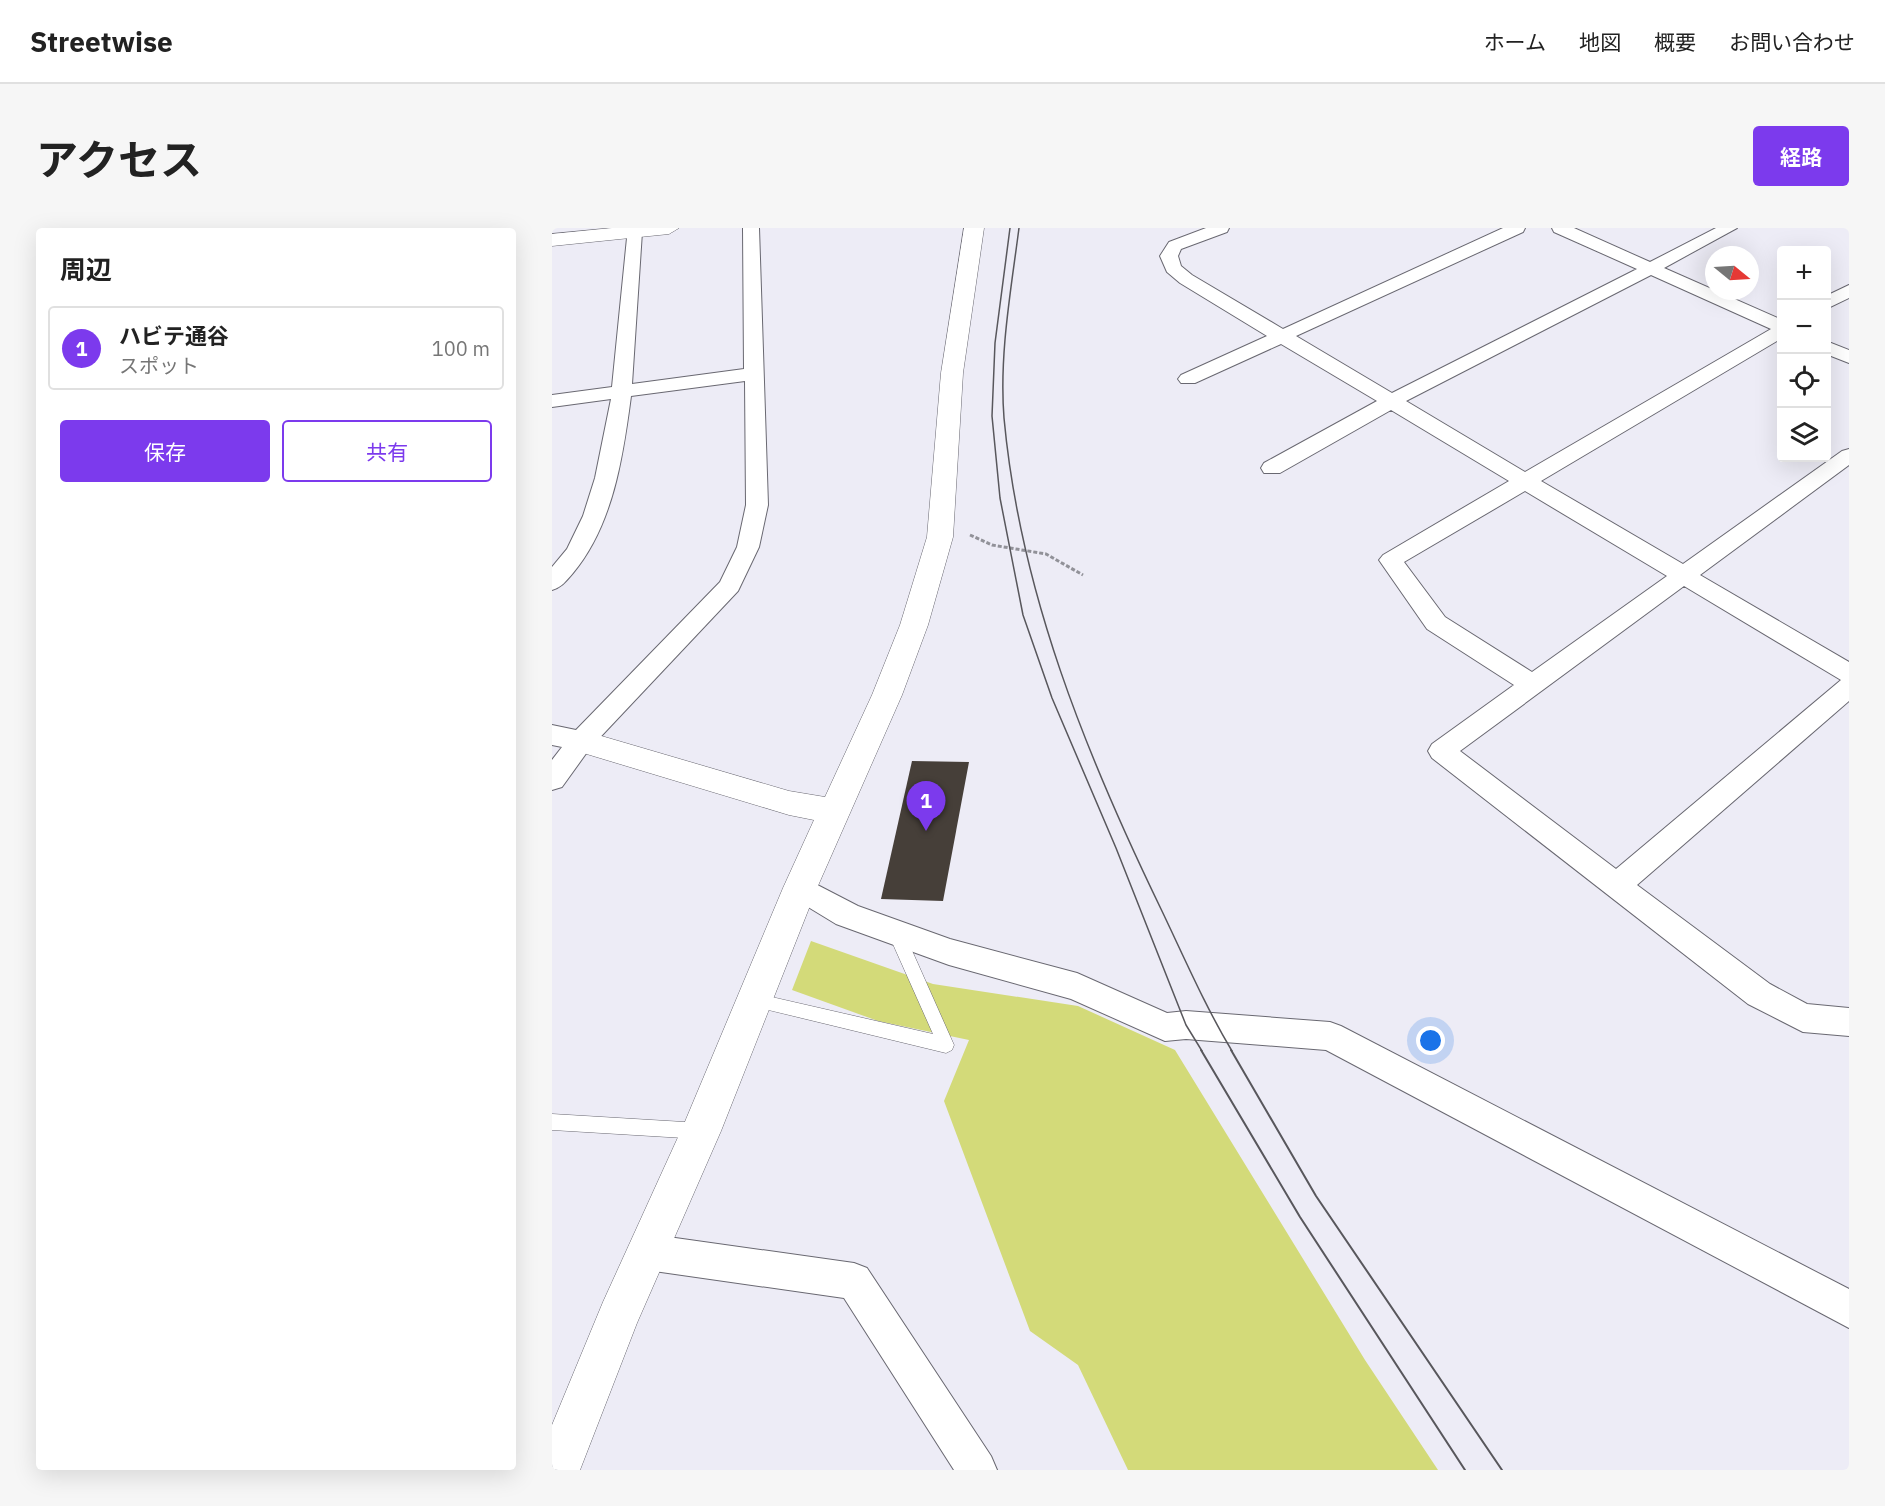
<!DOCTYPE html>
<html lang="ja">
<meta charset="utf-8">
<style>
body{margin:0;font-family:"IBM Plex Sans","Noto Sans JP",sans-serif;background:#f6f6f6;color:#222}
.controls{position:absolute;right:18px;top:18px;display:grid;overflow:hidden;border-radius:6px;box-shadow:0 6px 24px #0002}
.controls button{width:54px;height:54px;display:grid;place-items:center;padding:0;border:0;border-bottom:2px solid #e0e0e0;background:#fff;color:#222;font:30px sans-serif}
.compass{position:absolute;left:1153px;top:18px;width:54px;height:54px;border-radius:50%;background:#fff;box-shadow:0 6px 24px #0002;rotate:108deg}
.you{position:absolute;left:879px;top:813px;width:21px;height:21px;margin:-15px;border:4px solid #fff;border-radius:50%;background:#1a73e8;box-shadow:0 0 0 9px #1a73e833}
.badge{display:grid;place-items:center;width:39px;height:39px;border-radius:50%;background:#7c3aed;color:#fff;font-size:20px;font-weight:700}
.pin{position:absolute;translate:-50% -50px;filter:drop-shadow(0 2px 3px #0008)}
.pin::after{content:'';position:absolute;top:32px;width:21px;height:18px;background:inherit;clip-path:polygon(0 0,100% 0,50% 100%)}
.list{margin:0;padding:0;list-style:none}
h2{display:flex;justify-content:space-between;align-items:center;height:78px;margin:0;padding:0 24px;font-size:26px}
h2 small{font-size:20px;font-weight:400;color:#767676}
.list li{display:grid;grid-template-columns:39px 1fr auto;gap:18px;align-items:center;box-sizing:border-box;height:84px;margin:0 12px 12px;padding:0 12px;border:2px solid #e0e0e0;border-radius:6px}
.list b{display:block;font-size:22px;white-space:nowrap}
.list p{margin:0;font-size:20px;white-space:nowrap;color:#767676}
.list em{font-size:20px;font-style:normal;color:#767676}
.actions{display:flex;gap:12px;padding:18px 24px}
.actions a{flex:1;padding:14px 0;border:2px solid #7c3aed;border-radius:6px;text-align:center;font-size:21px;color:#7c3aed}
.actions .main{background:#7c3aed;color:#fff}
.icon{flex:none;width:33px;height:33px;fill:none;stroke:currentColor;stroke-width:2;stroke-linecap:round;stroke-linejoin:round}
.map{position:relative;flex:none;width:1297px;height:1242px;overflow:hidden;border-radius:6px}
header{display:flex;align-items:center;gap:36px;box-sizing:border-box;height:84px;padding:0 30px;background:#fff;border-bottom:2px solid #e0e0e0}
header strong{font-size:28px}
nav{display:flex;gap:33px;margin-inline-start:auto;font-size:21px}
.intro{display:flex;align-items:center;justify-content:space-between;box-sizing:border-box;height:144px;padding:0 36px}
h1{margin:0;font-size:42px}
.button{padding:15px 27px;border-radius:6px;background:#7c3aed;color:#fff;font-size:21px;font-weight:700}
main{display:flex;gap:36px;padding:0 36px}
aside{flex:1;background:#fff;border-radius:6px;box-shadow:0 6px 24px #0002}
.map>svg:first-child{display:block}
.green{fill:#d3da79}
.building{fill:#463f39}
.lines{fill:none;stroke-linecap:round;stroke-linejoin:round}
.service-casing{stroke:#696871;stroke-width:1}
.minor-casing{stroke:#696871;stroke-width:2}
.tertiary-casing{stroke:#696871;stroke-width:1}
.path{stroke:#919198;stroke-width:3;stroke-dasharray:4 2;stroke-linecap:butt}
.service{fill:#fff;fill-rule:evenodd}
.minor{fill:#fff;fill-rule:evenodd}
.tertiary{fill:#fff;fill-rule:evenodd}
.tram-far1{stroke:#58575c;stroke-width:1.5}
.tram{stroke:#58575c;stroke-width:2}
</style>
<header>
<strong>Streetwise</strong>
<nav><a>ホーム</a><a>地図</a><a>概要</a><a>お問い合わせ</a></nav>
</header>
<div class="intro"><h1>アクセス</h1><a class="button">経路</a></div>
<main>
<aside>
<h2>周辺<small></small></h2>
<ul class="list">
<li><span class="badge">1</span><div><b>ハビテ通谷</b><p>スポット</p></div><em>100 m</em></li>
</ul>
<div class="actions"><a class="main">保存</a><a>共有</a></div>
</aside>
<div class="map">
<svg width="1297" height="1242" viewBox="0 0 1297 1242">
<rect width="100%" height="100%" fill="#edecf6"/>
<path class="green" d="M259 713 381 756 526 778 623 822 813 1132 886 1242H576L526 1137 478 1103 392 873 417 812 326 793 240 762Z"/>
<path class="building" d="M360 533 417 534 391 673 329 671Z"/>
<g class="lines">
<defs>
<path id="service" d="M344 698 350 700 402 817 400 822 394 825 196 777 194 772 196 767 202 765 381 806 336 705 338 700Z
M0 886 149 895 155 897 158 903 155 909 149 911 0 902Z"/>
<path id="minor" d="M76 0H86L90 4 80 156 192 141 191 0H207L216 277 207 319 186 363 38 520 10 559 0 562V532L10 519 0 517V497L24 502 168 354 185 319 194 277 193 153 79 168C71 229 61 297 21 345 14 353 10 359 0 362V339L15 321 31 288 43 250 59 171 0 179V167L60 159Z
M654 0H677L675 4 629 21 626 28 629 38 640 47 731 101 951 0H973L971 4 744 108 840 165 1085 41 1002 4 1000 0H1022L1098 34 1164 0H1185L1112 40 1230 92V110L989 253 1131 336 1290 223 1297 221V237L1148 347 1297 434V473L1085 657 1218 756 1255 776 1297 780V808L1251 804 1196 776 880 530 876 523 880 516 962 457 875 401 827 332 831 327 957 253 839 182 728 245H712L709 240 712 235 825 173 729 116 643 155H629L626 151 629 147 715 108 628 55 615 44 608 28 617 14ZM1099 47 1219 101 973 244 854 173ZM973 263 1115 348 980 444 893 389 852 334ZM1132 358 1289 452 1064 641 908 523Z
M1297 57V70L1274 81V68Z
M1274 113 1297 122V135L1274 126Z
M248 648 306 678 398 711 525 745 615 785 634 783 778 794 789 798 1297 1061V1100L774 822 634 811 613 813 519 771 397 737 284 696 238 668 233 660 238 652Z
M95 1006 302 1035 315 1040 439 1228 445 1242H402L292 1070 95 1042 82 1037 77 1024 82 1011Z"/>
<path id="tertiary" d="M60 0H127L117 6 0 18V6Z
M412 0H432L411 145 401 309 376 397 350 467 265 660 169 903 85 1095 28 1242H0V1197L51 1074 132 896 231 660 262 592 237 587 18 521 14 513 18 505 29 502 237 563 273 569 320 467 348 397 375 309 389 145Z"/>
</defs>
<use href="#service" class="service-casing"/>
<use href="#minor" class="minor-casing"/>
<use href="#tertiary" class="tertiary-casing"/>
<path class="path" d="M418 307 440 317 494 326 531 347"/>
<use href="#service" class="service"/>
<use href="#minor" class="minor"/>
<use href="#tertiary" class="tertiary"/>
<path class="tram-far1" d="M458 0 443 115 440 188 448 270 471 387 500 470 564 620 634 797 650 823
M467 0C459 62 447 127 452 190 468 364 534 526 609 681 632 729 653 778 680 823"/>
<path class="tram" d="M649 822 748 989 913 1242
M679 822 764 968 950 1242"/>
</g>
</svg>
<div class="controls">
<button>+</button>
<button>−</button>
<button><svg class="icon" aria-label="locate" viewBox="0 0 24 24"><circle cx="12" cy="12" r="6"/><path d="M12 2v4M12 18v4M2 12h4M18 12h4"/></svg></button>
<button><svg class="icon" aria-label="layers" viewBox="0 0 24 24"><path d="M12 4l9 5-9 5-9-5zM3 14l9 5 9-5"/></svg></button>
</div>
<svg class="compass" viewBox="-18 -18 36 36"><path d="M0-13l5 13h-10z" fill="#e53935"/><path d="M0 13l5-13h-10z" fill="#767676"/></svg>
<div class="you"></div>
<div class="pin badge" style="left:374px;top:603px">1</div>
</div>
</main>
